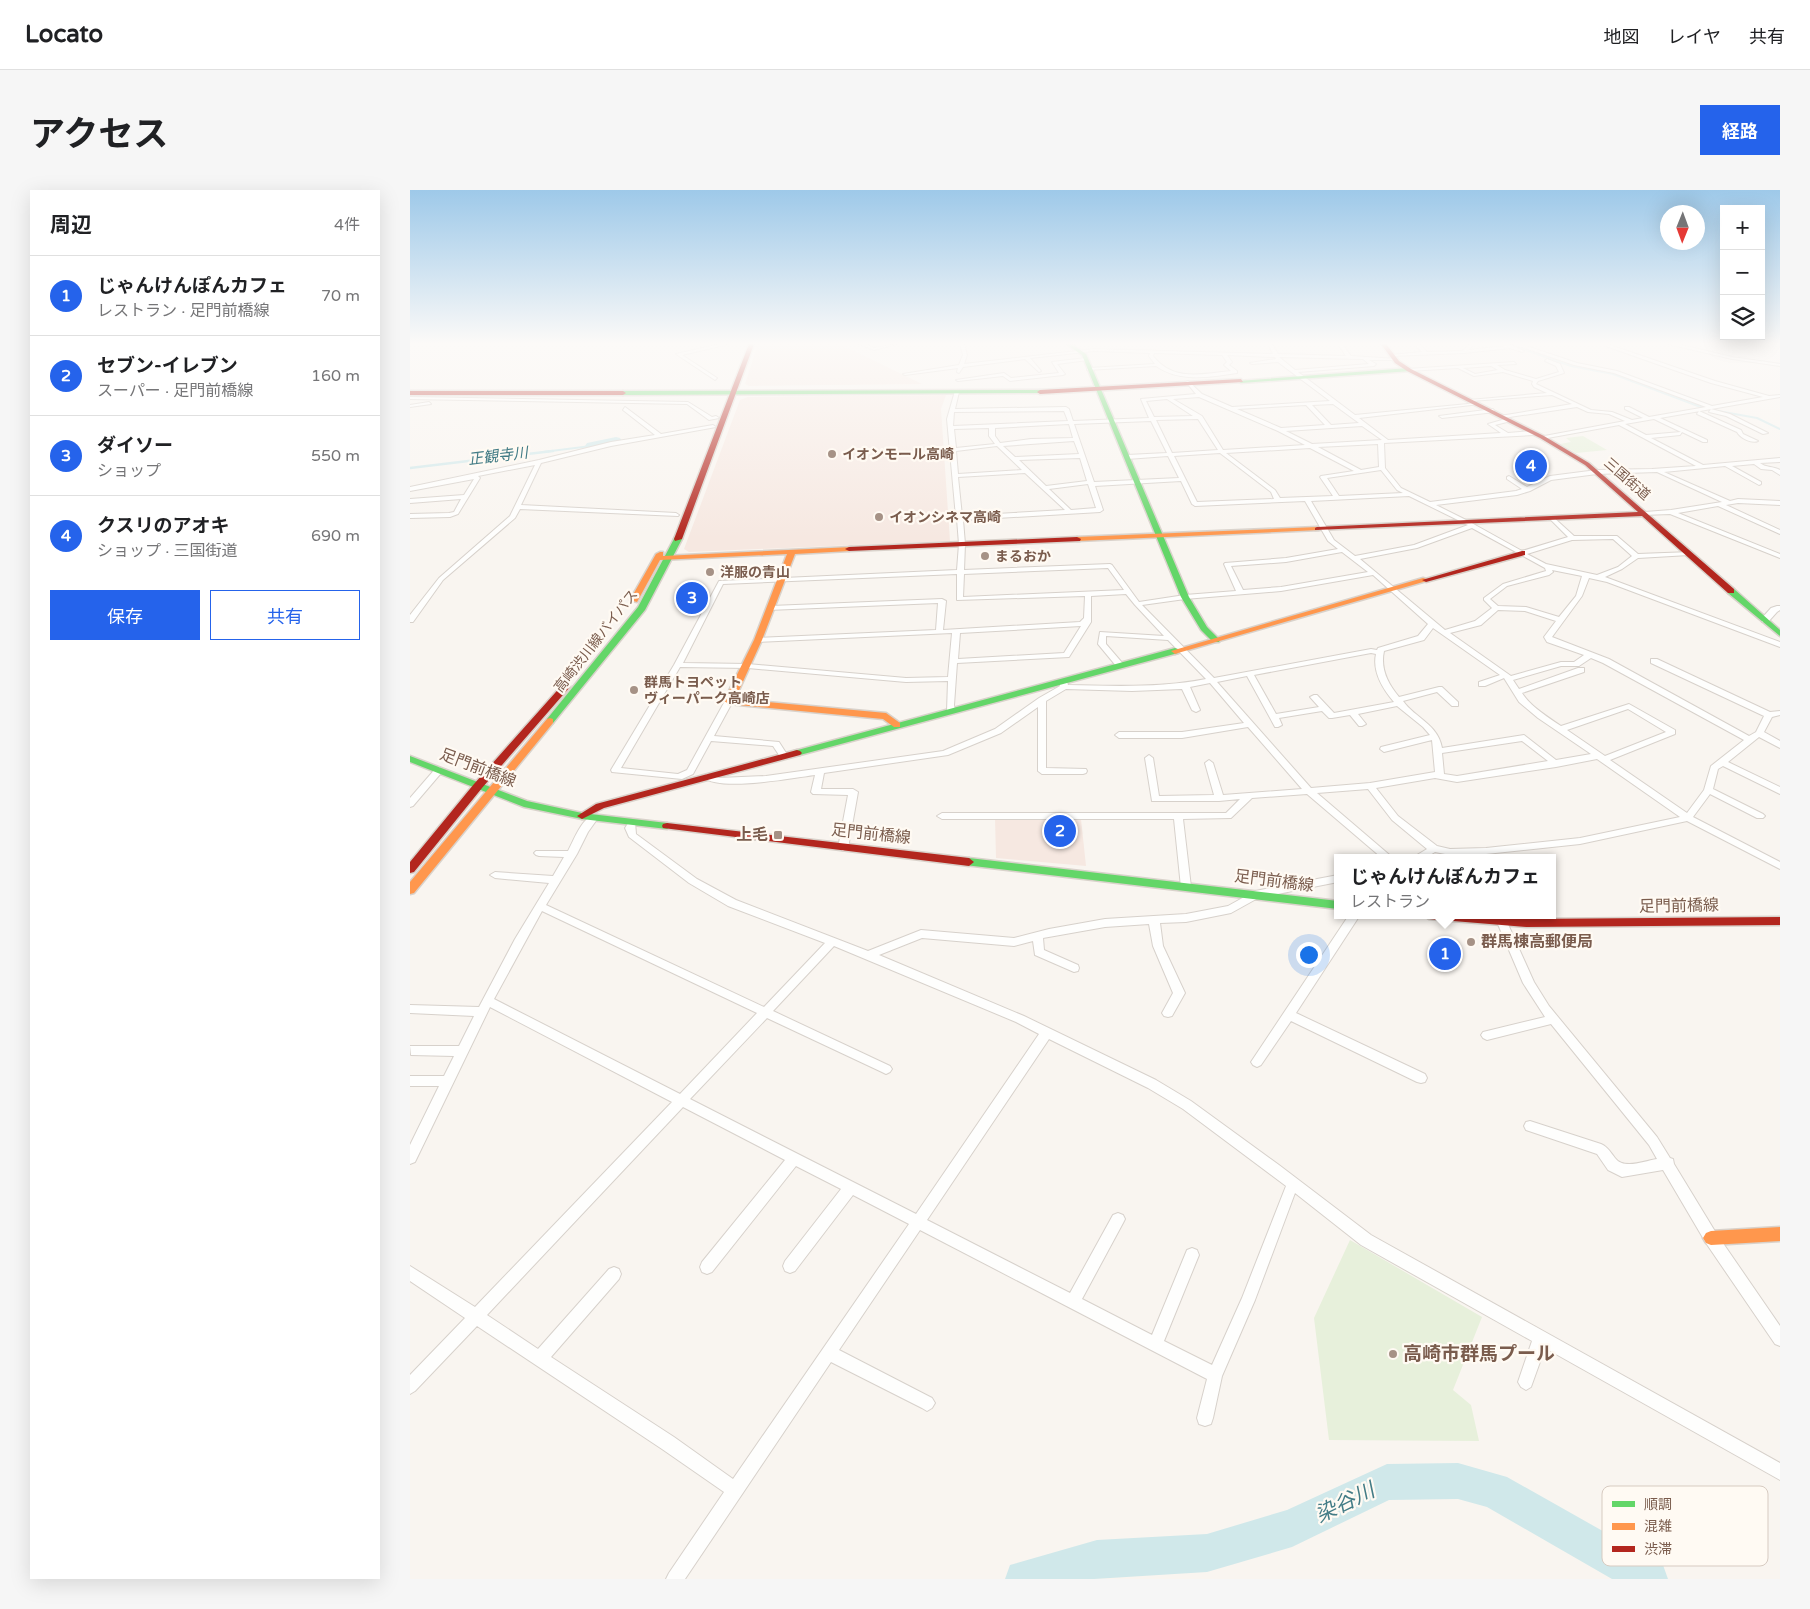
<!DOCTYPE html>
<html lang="ja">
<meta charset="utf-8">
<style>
body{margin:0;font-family:"Varela Round","Noto Sans JP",sans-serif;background:#f6f6f6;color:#202124}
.controls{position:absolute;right:15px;top:15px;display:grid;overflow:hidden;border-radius:0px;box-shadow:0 5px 20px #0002}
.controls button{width:45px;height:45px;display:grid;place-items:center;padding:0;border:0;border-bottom:1px solid #e0e0e0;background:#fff;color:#202124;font:25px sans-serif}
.compass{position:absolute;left:1250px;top:15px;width:45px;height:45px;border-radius:50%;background:#fff;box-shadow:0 5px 20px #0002;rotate:181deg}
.you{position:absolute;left:898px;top:764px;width:18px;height:18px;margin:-12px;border:4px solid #fff;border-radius:50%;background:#1a73e8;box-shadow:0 0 0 8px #1a73e833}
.badge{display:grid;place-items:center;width:32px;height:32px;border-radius:50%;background:#2563eb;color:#fff;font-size:16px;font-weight:700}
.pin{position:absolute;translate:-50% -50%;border:2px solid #fff;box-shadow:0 1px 5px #0006}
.popup{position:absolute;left:924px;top:664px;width:222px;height:65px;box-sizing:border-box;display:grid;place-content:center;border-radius:0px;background:#fff;filter:drop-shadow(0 1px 4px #0005);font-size:16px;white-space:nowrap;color:#757577}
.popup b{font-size:19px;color:#202124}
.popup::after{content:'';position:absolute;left:50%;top:100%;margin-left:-10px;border:10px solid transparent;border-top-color:#fff}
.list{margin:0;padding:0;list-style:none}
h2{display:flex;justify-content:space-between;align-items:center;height:65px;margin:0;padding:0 20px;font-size:21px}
h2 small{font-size:16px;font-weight:400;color:#757577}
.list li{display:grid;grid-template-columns:32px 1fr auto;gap:15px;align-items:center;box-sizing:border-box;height:80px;padding:0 20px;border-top:1px solid #e0e0e0}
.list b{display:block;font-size:19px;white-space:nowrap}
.list p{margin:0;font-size:16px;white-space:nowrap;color:#757577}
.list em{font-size:16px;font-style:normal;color:#757577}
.actions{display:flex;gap:10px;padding:15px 20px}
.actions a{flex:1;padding:11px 0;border:1px solid #2563eb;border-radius:0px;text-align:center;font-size:18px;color:#2563eb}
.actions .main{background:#2563eb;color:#fff}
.icon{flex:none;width:28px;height:28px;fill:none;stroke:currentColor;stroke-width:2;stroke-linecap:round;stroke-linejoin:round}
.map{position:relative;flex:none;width:1370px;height:1389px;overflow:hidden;border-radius:0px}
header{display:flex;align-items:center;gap:30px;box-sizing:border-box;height:70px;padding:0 25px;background:#fff;border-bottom:1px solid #e0e0e0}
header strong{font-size:24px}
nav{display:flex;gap:28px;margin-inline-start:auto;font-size:18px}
.intro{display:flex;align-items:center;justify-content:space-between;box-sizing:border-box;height:120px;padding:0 30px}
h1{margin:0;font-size:35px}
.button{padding:12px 22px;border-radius:0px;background:#2563eb;color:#fff;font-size:18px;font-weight:700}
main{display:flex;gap:30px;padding:0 30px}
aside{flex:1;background:#fff;border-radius:0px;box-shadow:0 5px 20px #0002}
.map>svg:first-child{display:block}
.commercial{fill:#f6e8e1}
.green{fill:#e7f0db}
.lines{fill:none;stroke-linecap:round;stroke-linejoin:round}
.stream-far1{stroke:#d0e8ea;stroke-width:2}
.stream{stroke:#d0e8ea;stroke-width:2.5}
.river{fill:#d0e8ea;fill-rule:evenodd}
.street-casing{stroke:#d7d1cb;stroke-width:2}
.fast-casing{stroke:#d9d2cb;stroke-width:3}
.slow-casing{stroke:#d9d2cb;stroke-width:3}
.jam-casing{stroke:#d9d2cb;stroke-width:3}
.street{fill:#fefefd;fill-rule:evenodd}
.fast{fill:#63d668;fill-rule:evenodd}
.slow{fill:#ff974d;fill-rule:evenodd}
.jam{fill:#b3261e;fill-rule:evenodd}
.poi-dot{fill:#a69286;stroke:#fffaf3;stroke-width:2}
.labels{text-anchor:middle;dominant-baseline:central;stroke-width:4.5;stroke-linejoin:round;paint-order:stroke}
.far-poi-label{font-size:14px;font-weight:bold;fill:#7a5c4d;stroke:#fffaf3;text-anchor:start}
.far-street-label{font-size:14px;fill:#7a5c4d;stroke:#fffaf3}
.far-water-label{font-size:15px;font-style:italic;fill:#437c86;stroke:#fffaf3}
.street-label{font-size:16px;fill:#7a5c4d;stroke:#fffaf3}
.poi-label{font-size:16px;font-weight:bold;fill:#7a5c4d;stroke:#fffaf3;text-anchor:end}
.near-poi-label{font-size:19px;font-weight:bold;fill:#7a5c4d;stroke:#fffaf3;text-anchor:start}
.near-water-label{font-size:21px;font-style:italic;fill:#437c86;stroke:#fffaf3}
.key{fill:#fffaf3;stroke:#d7cbc1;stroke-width:1}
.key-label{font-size:14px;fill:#7a5c4d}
</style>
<header>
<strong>Locato</strong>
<nav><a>地図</a><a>レイヤ</a><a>共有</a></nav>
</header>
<div class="intro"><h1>アクセス</h1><a class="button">経路</a></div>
<main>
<aside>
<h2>周辺<small>4件</small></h2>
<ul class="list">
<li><span class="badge">1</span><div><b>じゃんけんぽんカフェ</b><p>レストラン · 足門前橋線</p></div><em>70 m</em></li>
<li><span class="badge">2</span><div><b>セブン-イレブン</b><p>スーパー · 足門前橋線</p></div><em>160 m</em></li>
<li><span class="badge">3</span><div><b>ダイソー</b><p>ショップ</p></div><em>550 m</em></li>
<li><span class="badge">4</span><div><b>クスリのアオキ</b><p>ショップ · 三国街道</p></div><em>690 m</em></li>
</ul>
<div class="actions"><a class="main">保存</a><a>共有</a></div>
</aside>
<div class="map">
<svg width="1370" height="1389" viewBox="0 0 1370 1389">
<rect width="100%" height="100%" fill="#f9f5f0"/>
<path class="commercial" d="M348 154H430L512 194 339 196 335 194Z
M536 205 531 219 540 351 279 362 274 359 330 210 338 207Z
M585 628 671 629 676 676 586 668Z"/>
<path class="green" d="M1173 246 1197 260 1166 263 1150 254 1161 252 1156 248Z
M940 1050 1072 1127 1043 1200 1061 1215 1069 1251 919 1250 904 1128Z"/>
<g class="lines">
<path class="stream-far1" d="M1099 154 1161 176 1203 184 1296 219
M1343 170 1370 174
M1308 221 1347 228 1370 239
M133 262 181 256"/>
<path class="stream" d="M0 278 143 261"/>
<path class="river" d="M206 247 210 248 212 251 210 254 181 260 175 256 177 253Z
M1048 1273 1097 1287 1253 1375 1258 1389H1202L1077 1317 1048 1309 979 1310 882 1357 797 1382 684 1389H595L600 1375 687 1350 797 1344 877 1320 977 1274Z"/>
<defs>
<path id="street" d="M310 154H319L272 165 307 188 305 190 266 164Z
M449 154H455L464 158 487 154 464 160Z
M550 154H554L557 165 554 174 684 159 863 164 858 154H862L868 164 936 166 928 154H932L941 166 987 169 985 170H959L966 174 964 176 888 182 945 225 1068 213 1070 214 949 228 978 250 1091 243 1078 234 1099 228 1101 231 1085 235 1098 243 1124 241 1127 243 1124 245 974 253 975 278 991 298 1020 312 1106 301 1112 299 1097 289V287L1099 286 1117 297 1140 286 1187 280 1242 279 1286 276 1209 235 1132 249 1129 247 1215 231 1199 224 1178 222 1167 217 1093 228 1090 226 1162 214 1142 205 1061 211 1059 210 1137 203 1124 197 1122 194 1123 191 1093 182 1064 186 1048 178 999 181 997 179 1104 172 1106 174 1087 175 1095 180 1126 189 1149 182 1146 176 1135 171 1137 169 1150 174 1154 183 1128 191 1126 194 1181 220 1202 222 1222 230 1233 228 1215 219V217H1219L1239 227 1296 217 1204 183 1164 175 1103 154H1110L1167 173 1207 181 1302 216 1353 207 1301 193 1190 154H1197L1305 191 1359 206 1370 205V207L1250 228 1297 250V252H1293L1272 242 1270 245 1241 248 1293 275 1370 268V272L1350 273C1356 278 1363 276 1370 280V285L1362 280 1351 279 1344 274 1322 276 1351 292V294L1349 295 1315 276 1254 282 1320 311 1328 309 1370 311V315L1328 313 1316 315 1370 340V344L1308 316 1268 323 1370 364V368L1260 324 1233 325 1232 324 1235 322 1261 320 1312 312 1247 282 1187 284 1141 290 1120 301 1107 305 1026 315 1058 331 1112 361 1158 347 1140 329V327L1142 326 1164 346H1207L1228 364 1281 362 1282 363 1279 365 1228 368 1212 379 1195 387 1370 452V457L1197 392 1179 388 1172 406 1142 447 1199 469 1339 546 1346 542 1354 526 1241 473V469H1247L1360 522 1370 521V525L1362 527 1354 542 1370 551V558L1349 547 1318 572 1370 597V604L1313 576 1308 579 1303 599 1353 624 1355 626 1353 628H1347L1300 604 1283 627 1370 672V679L1277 631 1170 654 1076 664 1040 665 1025 662 1015 668H1002L1017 659 982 630 958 599 907 603 983 668H972L897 604 842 608 821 628 773 629 781 697 776 700 771 697 764 629H532L527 626 532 623H816L830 609 809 611H742L735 568 739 565 743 568 749 606 804 605 795 573 799 570 803 573 813 605 892 599 838 537 772 548H709L705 545 709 542H772L834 533 800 493 780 497 790 520 786 522 782 520 772 499 722 501 656 499 636 511V578L676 579 677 581 676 583 673 584H632L628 581V517L591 543 538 565 414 583 411 599H443L448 602 438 658 433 661 428 658 438 605 403 604 401 602 405 585C382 588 309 602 293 587L297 584 309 588 356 586 533 561 585 539 629 508 650 496 649 491 653 489H656L658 495C704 496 750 498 796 489L758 450 696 446V454L714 475 713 477H707L688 454 690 442 754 446 725 415 716 404 681 406V432L659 467 547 473 544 515 545 521 541 523 537 521 538 491 496 492 338 478 270 477 211 578 268 584 277 580 315 511 319 509 323 511 304 546 369 552 378 566 377 568H371L363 556 301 551 283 584 272 589 202 582 201 580 264 475 309 391 547 380 549 354 547 329 545 328 546 327 537 229 545 201 549 202 545 219 656 217 659 219 663 231 739 228 731 209 786 204 776 192 778 191 792 204 822 217 920 211 868 172 842 174 840 173 866 169 865 167 817 165 822 172 819 175 827 181V183C800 187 770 193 746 176L677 180 679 178 745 174 739 166 740 163 684 161 620 168 631 181 629 182 615 169 553 177 549 183 547 182 548 178 495 185 493 184 549 175 553 165ZM744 163 812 165 817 172 814 175 821 181C792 184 763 192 743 166ZM869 167 953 169 959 174 885 180ZM1081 176 1088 180 1065 184 1053 178ZM789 207 868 241 895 255 813 260 792 226 763 209ZM757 209 783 226 744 227 736 211ZM923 214 949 233 921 235 902 215ZM896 215 915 235 871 238 827 219ZM654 221 658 231 543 236 544 222ZM788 229 808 260 762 263 746 230ZM1244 229 1271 242 1236 245 1215 234ZM741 231 757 263 717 265 714 267 717 269 758 266 769 288 684 292 664 234ZM659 234 663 248 621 249 590 253 585 246V238ZM952 236 972 250 902 254 876 241ZM579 238V246L585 254 546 258 544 239ZM664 251 669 264 605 267 593 256ZM968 254 969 277 951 280 908 257ZM587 256 612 280 548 284 546 261ZM900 258 944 281 911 286 910 287 923 306 870 308 865 300 816 263ZM810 263 861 302 864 309 787 312 764 266ZM670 268 677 291 636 296 609 270ZM971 280 987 300 993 303 929 306 917 288ZM615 283 655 320 552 326 548 287ZM771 291 782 314 785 316 895 311 918 351 928 359 876 368 815 373 814 374 826 401 775 405 729 412 702 375 700 374 554 380 555 354 553 330 690 322 693 320 685 296ZM678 294 686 318 661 320 639 299ZM999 306 1058 335 1004 355 945 366 924 350 901 311ZM1062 338 1135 378 1136 381 1093 394 1074 408V410L1082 418 1065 431 1035 440 950 369 1007 358ZM1203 349 1222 366 1208 377 1187 385 1136 374 1117 364 1162 350ZM932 362 958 382 871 397 833 400 821 376 876 372ZM698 378 714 400 553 407 554 384ZM1142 380 1172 386 1166 406 1149 427 1116 417 1088 416 1080 409 1097 396 1139 385 1143 382ZM547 384V410L675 406 674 428 670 432 533 440 536 411 532 409 361 416H358V420L528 413 526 440 348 448 344 450 348 452 542 443 538 487 496 488 338 474 273 473 313 394ZM963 385 1018 434 1008 446 968 458 967 460 961 459 804 488 732 415 775 409 871 401ZM1088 420 1115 421 1146 431 1134 447 1137 452 1174 465 1164 472H1151L1101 486 1040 443 1071 435ZM671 436 654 463 548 469 550 443ZM1023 438 1090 485 1069 492V496H1075L1094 488 1109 512 1128 528 1181 564 1146 570 1114 545 1032 558C1028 534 1005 528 993 511L1027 502 1042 516H1048V512L1032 497H1029L989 507C978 494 970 479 974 461L1014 450ZM961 463 966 464C962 482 973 499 984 512L924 523 907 505H904L900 507 909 517 866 524 844 485ZM1181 468 1193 473 1334 550 1301 576 1294 600 1277 623 1200 570 1265 544V540L1219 514 1151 536C1138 527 1121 517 1112 503L1174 482V478H1168L1109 499 1103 490 1151 476H1169ZM837 486 865 537H868L872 535 869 528 912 521 919 528H922L940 525 949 536H952L956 534 948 524 987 516 1013 537 1020 545 971 557 970 559 974 562 1022 550 1025 582 960 593 901 598 807 492ZM1218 519 1256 542 1195 566 1157 540ZM1112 551 1138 571 1047 586 1034 584 1032 563ZM1187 569 1270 627 1170 648 1076 658 1040 659 1027 656 988 626 966 598 1025 588 1047 592 1146 577Z
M1004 154H1009L1017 162 1052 161 1060 154H1065L1058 160 1095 156 1092 154H1098L1114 161 1112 162 1100 158 1054 163 982 166 980 165 1012 162Z
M1258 154H1267L1322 167 1370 174V176L1322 169Z
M676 168 678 170 647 174 655 184 653 185 600 191 593 186 548 191 546 190 594 183 601 188 649 183 642 172Z
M0 207 278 212 302 227 306 226 309 228 299 230 277 214 0 209Z
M19 212 21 214 0 217V215Z
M215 217 251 244 303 235 306 237 201 256 131 273 111 315 266 323 269 325 268 326 110 319 105 328 33 390 3 432H0V425L29 388 100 326 125 275 68 286 70 288 48 324 40 327 0 328V324L39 323 44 322 51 309 0 313V309L54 305 64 289 0 301V297L129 270 201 252 245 245 213 220Z
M1083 219 1085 222 1032 228 1029 226Z
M1301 219 1320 224 1358 243 1353 244 1316 226 1299 222Z
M1289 221 1331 240 1333 244 1348 251C1342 254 1330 248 1327 242L1287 224Z
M1367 416H1370V420L1367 422 1358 432H1352V428L1361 418Z
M29 577 33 580 32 582 3 616 0 617V608L26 578Z
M183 625 188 628 178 642 167 664 136 715 354 817 415 753 318 716 279 693 219 647 215 638 219 632H225L226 644 287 689 326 710 458 761 511 740 604 748 639 739 695 729 776 724 818 716 845 701 928 685V692L848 708 821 723 776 732 750 733 753 756 775 803 762 826 758 827 754 826 752 823 763 803 743 756 739 734 695 737 633 748 634 760 668 775 669 778 668 781 664 782 625 765 623 751 604 756 512 748 469 765 614 826 746 890 781 911 869 975 961 1045 1370 1273V1290L1135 1158 1121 1197 1116 1200 1111 1197 1108 1192 1122 1151 951 1055 885 1003 845 1110 812 1186 803 1228 801 1234 795 1236 789 1234 787 1228 797 1189 510 1040 429 1160 522 1208 525 1213 522 1218 517 1221 512 1218 421 1172 275 1389H256L259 1383 314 1302 252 1259 67 1136 5 1201 0 1204V1185L55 1128 0 1091V1076L65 1117 262 912 80 817 5 972 0 974V955L29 896H0V886H34L44 866 1 865 0 856H49L64 826 0 823V815L69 817 105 749 139 693 85 688 80 685 85 682 143 686 154 667 129 666 126 665 124 663 126 661H158C164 650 171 630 183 625ZM132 721 347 823 270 904 84 809ZM424 756 606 832 629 844 506 1024 280 909 357 828 472 882 476 884 480 882 482 879 480 876 363 821ZM639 849 738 898 773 919 876 996 832 1108 802 1175 754 1151 789 1065 787 1060 782 1058 777 1060 742 1145 672 1109 713 1033 715 1029 713 1025 708 1023 703 1025 660 1103 517 1030ZM273 917 375 970 292 1072 290 1077 292 1082 297 1084 302 1082 386 976 431 999 375 1071 373 1076 375 1081 380 1083 385 1081 443 1005 499 1034 323 1289 264 1247 141 1167 209 1089 211 1084 209 1079 204 1077 199 1079 128 1159 77 1125Z
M939 725H950L886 823 1015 884 1017 888 1015 892 1011 893 1007 892 881 831 851 875 847 877 843 875 841 872Z
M1092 728 1096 729 1097 732 1124 792 1139 816 1247 947 1260 968 1263 969 1264 974 1306 1043 1370 1136V1156L1365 1154 1296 1053 1253 980 1212 987 1198 980 1187 964 1116 940 1114 936 1116 932 1120 931 1191 954C1198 957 1201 963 1205 968 1214 980 1234 971 1247 969L1239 955 1141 834 1077 850 1073 848 1071 845 1073 842 1135 827 1113 793 1087 732 1088 729Z"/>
<path id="fast" d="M656 154H662L676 164 779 407 797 437 810 450 809 452H803L791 440 771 407 672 165Z
M999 178 1001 181 831 193 828 191Z
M630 200 632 203 213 205 210 203 213 201Z
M265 347 272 349 235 420 143 533H137V529L228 417Z
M1318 399H1324L1370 440V446L1318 403Z
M765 458 768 459V463L390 565H384L382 563 384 561Z
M0 566 117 611 172 623 257 633 262 636 257 639 172 629 114 617 0 572Z
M559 668 928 711V719L555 675 554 672Z"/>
<path id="slow" d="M907 337 909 338V340L667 351 663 349 667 347Z
M442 357 443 359 439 361 385 364 352 450 325 509 476 523 490 533V537H484L473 529 319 514 314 511 344 450 377 364 250 370 227 412 220 410 246 364 250 362H253V366Z
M1013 388 1020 390 768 463 765 464 761 461Z
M140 528 143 529V533L4 703 0 704V692L137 529Z
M1370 1037V1051L1301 1055 1296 1053 1293 1048 1296 1043 1301 1041Z"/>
<path id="jam" d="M339 154H344L272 349 265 351 264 349Z
M971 154H976L989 171 1001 179 1134 246 1179 273 1324 399V403H1318L1232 326 905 340V338L907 337 1228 322 1175 275 1130 248 997 181 985 173Z
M831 189 833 192 630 204 627 202 630 200Z
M0 201H213L216 203 213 205H0Z
M667 347 671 349 670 351 439 361 435 359 439 357Z
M1112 361H1115V365L1016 392 1012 390Z
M156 493 160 496 159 498 72 598 4 682 0 683V672L64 594 153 494Z
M387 560 390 561 392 563 390 565 194 618 172 629 167 626 186 614Z
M257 633 559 668 564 672 559 676 253 638 252 636 253 634Z
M1013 725H1073L1116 729 1370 727V735L1116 737 1019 729Z"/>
</defs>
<use href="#street" class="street-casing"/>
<use href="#fast" class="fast-casing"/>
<use href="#slow" class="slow-casing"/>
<use href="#jam" class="jam-casing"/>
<use href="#street" class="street"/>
<use href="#fast" class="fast"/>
<use href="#slow" class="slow"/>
<use href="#jam" class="jam"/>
</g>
<linearGradient id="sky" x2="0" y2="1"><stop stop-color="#9ec9e9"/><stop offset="0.44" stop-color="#fcfaf8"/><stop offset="1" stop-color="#fcfaf8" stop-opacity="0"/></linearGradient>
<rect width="1370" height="349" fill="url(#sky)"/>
<g class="poi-dot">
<circle cx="422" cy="264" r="5"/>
<circle cx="469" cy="327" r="5"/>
<circle cx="575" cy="366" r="5"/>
<circle cx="300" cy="382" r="5"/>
<circle cx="224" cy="500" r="5"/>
<rect x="363" y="640" width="10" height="10" rx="2.5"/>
<circle cx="1061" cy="752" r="5"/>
<circle cx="983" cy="1164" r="5"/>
</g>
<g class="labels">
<g class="far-poi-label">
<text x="432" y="264">イオンモール高崎</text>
<text x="479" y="327">イオンシネマ高崎</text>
<text x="585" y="366">まるおか</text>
<text x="310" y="382">洋服の青山</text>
<text x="234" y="492">群馬トヨペット<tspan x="234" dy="16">ヴィーパーク高崎店</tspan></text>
</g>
<g class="far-street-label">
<text transform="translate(1217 289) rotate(41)">三国街道</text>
<text transform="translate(186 451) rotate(-52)">高崎渋川線バイパス</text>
</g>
<g class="far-water-label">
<text transform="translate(88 266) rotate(-7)">正観寺川</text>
</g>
<g class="street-label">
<text transform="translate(68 578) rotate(21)">足門前橋線</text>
<text transform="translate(461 644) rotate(6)">足門前橋線</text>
<text transform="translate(864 691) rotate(7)">足門前橋線</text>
<text transform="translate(1269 716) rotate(-1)">足門前橋線</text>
</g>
<g class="poi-label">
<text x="358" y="645">上毛</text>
<text x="1071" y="752" text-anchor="start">群馬棟高郵便局</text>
</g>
<g class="near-poi-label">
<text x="993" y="1164">高崎市群馬プール</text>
</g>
<g class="near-water-label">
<text transform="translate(935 1313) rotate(-26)">染谷川</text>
</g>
</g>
<rect x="1192" y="1296" width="166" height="80" rx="8" class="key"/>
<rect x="1202" y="1311" width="23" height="6" fill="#63d668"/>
<rect x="1202" y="1333" width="23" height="7" fill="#ff974d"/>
<rect x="1202" y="1356" width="23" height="6" fill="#b3261e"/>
<g class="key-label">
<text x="1234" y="1319">順調</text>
<text x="1234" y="1341">混雑</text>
<text x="1234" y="1364">渋滞</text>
</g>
</svg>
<div class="controls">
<button>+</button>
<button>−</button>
<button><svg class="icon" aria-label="layers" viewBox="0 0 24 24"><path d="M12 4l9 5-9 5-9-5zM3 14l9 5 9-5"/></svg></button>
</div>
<svg class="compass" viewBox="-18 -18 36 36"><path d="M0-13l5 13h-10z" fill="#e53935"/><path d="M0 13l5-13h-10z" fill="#757577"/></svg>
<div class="you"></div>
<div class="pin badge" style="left:1035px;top:764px">1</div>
<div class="popup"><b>じゃんけんぽんカフェ</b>レストラン</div>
<div class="pin badge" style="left:650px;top:641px">2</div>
<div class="pin badge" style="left:282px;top:408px">3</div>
<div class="pin badge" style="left:1121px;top:276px">4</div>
</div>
</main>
